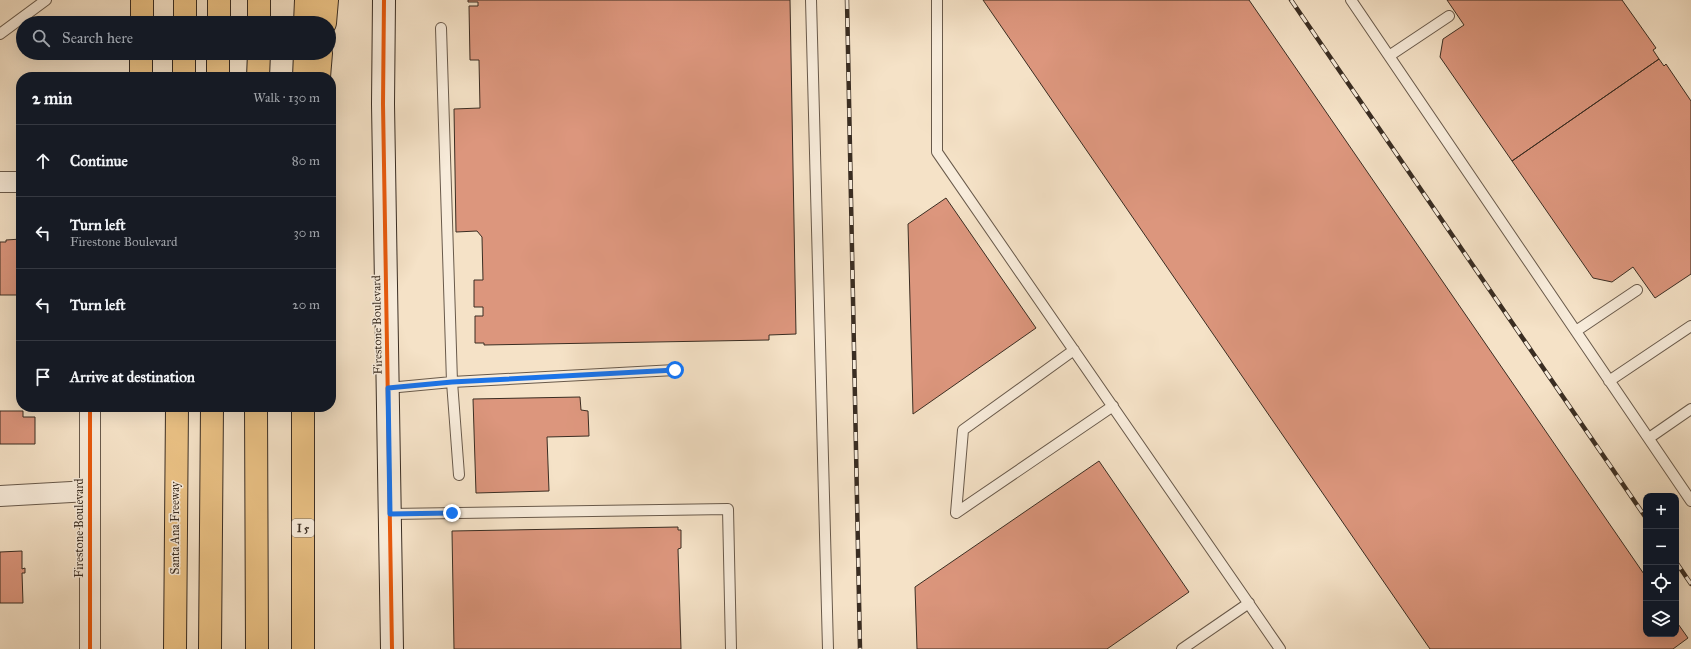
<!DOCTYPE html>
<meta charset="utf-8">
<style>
body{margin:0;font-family:"IM FELL Great Primer",serif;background:#20242c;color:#f1f3f6}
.controls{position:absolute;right:12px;bottom:12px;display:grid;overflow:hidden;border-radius:8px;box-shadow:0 4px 16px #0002}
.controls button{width:36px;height:36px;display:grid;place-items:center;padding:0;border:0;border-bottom:1px solid #363941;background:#171b24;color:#f1f3f6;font:20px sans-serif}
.stop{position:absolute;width:12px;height:12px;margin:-9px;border:3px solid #1a73e8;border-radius:50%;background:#fff}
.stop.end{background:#1a73e8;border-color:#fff;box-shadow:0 1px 4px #0008}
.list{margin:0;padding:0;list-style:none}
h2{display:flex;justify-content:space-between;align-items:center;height:52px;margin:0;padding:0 16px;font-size:17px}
h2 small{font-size:13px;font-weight:400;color:#9ea1a6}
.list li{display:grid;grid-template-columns:26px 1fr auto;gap:12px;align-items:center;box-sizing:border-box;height:72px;padding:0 16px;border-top:1px solid #363941}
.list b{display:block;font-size:15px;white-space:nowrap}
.list p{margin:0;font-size:13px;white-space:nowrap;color:#9ea1a6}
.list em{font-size:13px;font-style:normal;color:#9ea1a6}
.icon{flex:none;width:22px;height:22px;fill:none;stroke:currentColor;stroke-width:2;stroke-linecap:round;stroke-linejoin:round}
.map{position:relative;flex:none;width:1691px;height:649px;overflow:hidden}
.search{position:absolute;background:#171b24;box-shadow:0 4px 16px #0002;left:16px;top:16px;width:320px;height:44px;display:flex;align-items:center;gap:10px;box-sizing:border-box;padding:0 14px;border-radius:22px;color:#9ea1a6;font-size:15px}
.panel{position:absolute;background:#171b24;box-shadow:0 4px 16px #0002;left:16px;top:72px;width:320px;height:340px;border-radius:16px}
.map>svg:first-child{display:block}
.building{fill:#dc967d;stroke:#3a2d22}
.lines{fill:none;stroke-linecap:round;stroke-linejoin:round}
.lane-casing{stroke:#695a4b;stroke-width:12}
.street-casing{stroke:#695a4b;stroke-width:22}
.secondary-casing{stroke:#3a2d22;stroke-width:24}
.highway-casing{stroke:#3a2d22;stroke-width:24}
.lane{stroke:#f8ecdb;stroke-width:10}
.street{stroke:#f8ecdb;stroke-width:20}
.secondary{stroke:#f8ecdb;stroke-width:22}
.highway{stroke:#eac184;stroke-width:22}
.rail-casing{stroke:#3a2d22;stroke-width:4.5}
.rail{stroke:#f8ecdb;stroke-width:3;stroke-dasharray:9;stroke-linecap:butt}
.cycleway-casing{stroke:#f8ecdb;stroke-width:6}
.cycleway{stroke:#e8590c;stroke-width:4}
.route{stroke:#1a73e8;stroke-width:5}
.labels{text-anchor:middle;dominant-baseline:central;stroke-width:3;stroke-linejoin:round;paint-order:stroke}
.shield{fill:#f8ecdb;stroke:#73665a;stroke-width:1}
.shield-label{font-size:11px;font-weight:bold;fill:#3a2d22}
.street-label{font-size:12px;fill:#3a2d22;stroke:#f8ecdb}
</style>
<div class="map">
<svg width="1691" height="649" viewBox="0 0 1691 649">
<rect width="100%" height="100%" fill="#f5e2c7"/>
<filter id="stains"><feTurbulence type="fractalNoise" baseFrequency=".005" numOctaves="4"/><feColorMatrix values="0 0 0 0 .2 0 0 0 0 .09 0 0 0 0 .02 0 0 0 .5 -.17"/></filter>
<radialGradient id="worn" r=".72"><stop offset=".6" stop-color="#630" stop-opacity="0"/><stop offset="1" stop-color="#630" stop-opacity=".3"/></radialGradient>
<path class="building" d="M468 0H790L796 334 769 335V340L484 345V343H475V316H483V307H474V280H483L482 237 477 231 456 232 454 109 480 108 479 60H470L469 6H478V2H468Z
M983 0H1249L1646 577V634H1676V621L1688 638 1673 649H1430Z
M1447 0H1622L1656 48 1653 50 1659 59 1512 161 1440 57 1443 39 1464 25Z
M1659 59 1664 66 1666 64 1691 101V274L1655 298 1633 267 1612 282 1593 278 1512 161Z
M946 198 1036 328 913 414 908 224Z
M21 239V295H0V242H6V240Z
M580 397 581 410 588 411 589 436 547 437 549 491 476 493 473 399Z
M0 411H23V417H35V444H0Z
M1099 461 1189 592 1107 649H917L915 587Z
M678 527V530H681V548L678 549 681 649H454L452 531Z
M22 551V569L25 568V573H22L23 603H0V552Z"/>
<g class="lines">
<defs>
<path id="lane" d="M811 0 828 649
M937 0V152L1280 649
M1351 0 1691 501
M441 28 452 382 459 475
M0 34 46 0
M1389 56 1449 16
M1576 331 1637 290
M1074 350 963 430 956 513 1113 406
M1609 381 1691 326
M388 388 452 382 675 370
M1649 438 1691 409
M390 514 728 509 731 649
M1182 649 1249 603"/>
<path id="street" d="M0 182H21
M0 496 89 491
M90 649V407"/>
<path id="secondary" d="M384 0 383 104 392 649"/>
<path id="highway" d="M142 23V0
M185 23V0
M219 23V0
M259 23V0
M305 23 306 0
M325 23 327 0
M141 77V53
M184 77V53
M218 77V53
M258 77 259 53
M304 77 305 53
M319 77 321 53
M256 407 257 649
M303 407V649
M175 649 177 407
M210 649 212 407"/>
</defs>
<use href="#lane" class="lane-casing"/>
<use href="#street" class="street-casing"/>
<use href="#secondary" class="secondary-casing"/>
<use href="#highway" class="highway-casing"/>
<use href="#lane" class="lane"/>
<use href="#street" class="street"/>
<use href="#secondary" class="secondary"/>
<use href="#highway" class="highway"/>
<defs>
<path id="rail" d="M847 0 860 649
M1291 0 1646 518
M1676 562 1691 584"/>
</defs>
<use href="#rail" class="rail-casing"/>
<use href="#rail" class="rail"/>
<defs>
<path id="cycleway" d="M384 0 383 104 392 649
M90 649V407"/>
</defs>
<use href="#cycleway" class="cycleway-casing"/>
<use href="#cycleway" class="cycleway"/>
</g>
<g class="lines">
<path class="route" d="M452 513 390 514 388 388 452 382 675 370"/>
</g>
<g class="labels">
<rect class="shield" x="292" y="519" width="22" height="18" rx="3"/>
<g class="shield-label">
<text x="303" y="528">I 5</text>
</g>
<g class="street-label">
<text transform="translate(377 325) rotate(-91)">Firestone Boulevard</text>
<text transform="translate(79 528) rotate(-90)">Firestone Boulevard</text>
<text transform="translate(175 528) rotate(-90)">Santa Ana Freeway</text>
</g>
</g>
<rect width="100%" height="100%" filter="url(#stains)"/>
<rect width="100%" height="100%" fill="url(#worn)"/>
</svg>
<div class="controls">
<button>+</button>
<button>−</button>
<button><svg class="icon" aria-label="locate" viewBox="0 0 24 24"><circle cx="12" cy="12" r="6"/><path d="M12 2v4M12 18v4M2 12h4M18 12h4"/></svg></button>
<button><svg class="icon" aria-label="layers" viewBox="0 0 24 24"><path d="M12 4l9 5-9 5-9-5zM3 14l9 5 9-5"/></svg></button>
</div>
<div class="stop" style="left:675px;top:370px"></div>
<div class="stop end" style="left:452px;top:513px"></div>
<div class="search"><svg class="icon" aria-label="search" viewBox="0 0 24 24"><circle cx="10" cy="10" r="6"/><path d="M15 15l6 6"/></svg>Search here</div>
<section class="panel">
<h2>2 min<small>Walk · 130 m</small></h2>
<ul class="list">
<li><svg class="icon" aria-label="ahead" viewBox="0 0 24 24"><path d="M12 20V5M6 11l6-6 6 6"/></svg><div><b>Continue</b></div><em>80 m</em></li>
<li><svg class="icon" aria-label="left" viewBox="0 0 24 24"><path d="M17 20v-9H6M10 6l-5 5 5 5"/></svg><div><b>Turn left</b><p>Firestone Boulevard</p></div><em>30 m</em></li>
<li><svg class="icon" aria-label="left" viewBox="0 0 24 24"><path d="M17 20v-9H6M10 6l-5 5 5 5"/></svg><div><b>Turn left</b></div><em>20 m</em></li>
<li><svg class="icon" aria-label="arrive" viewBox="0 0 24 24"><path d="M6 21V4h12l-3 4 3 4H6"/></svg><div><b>Arrive at destination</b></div></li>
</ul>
</section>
</div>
